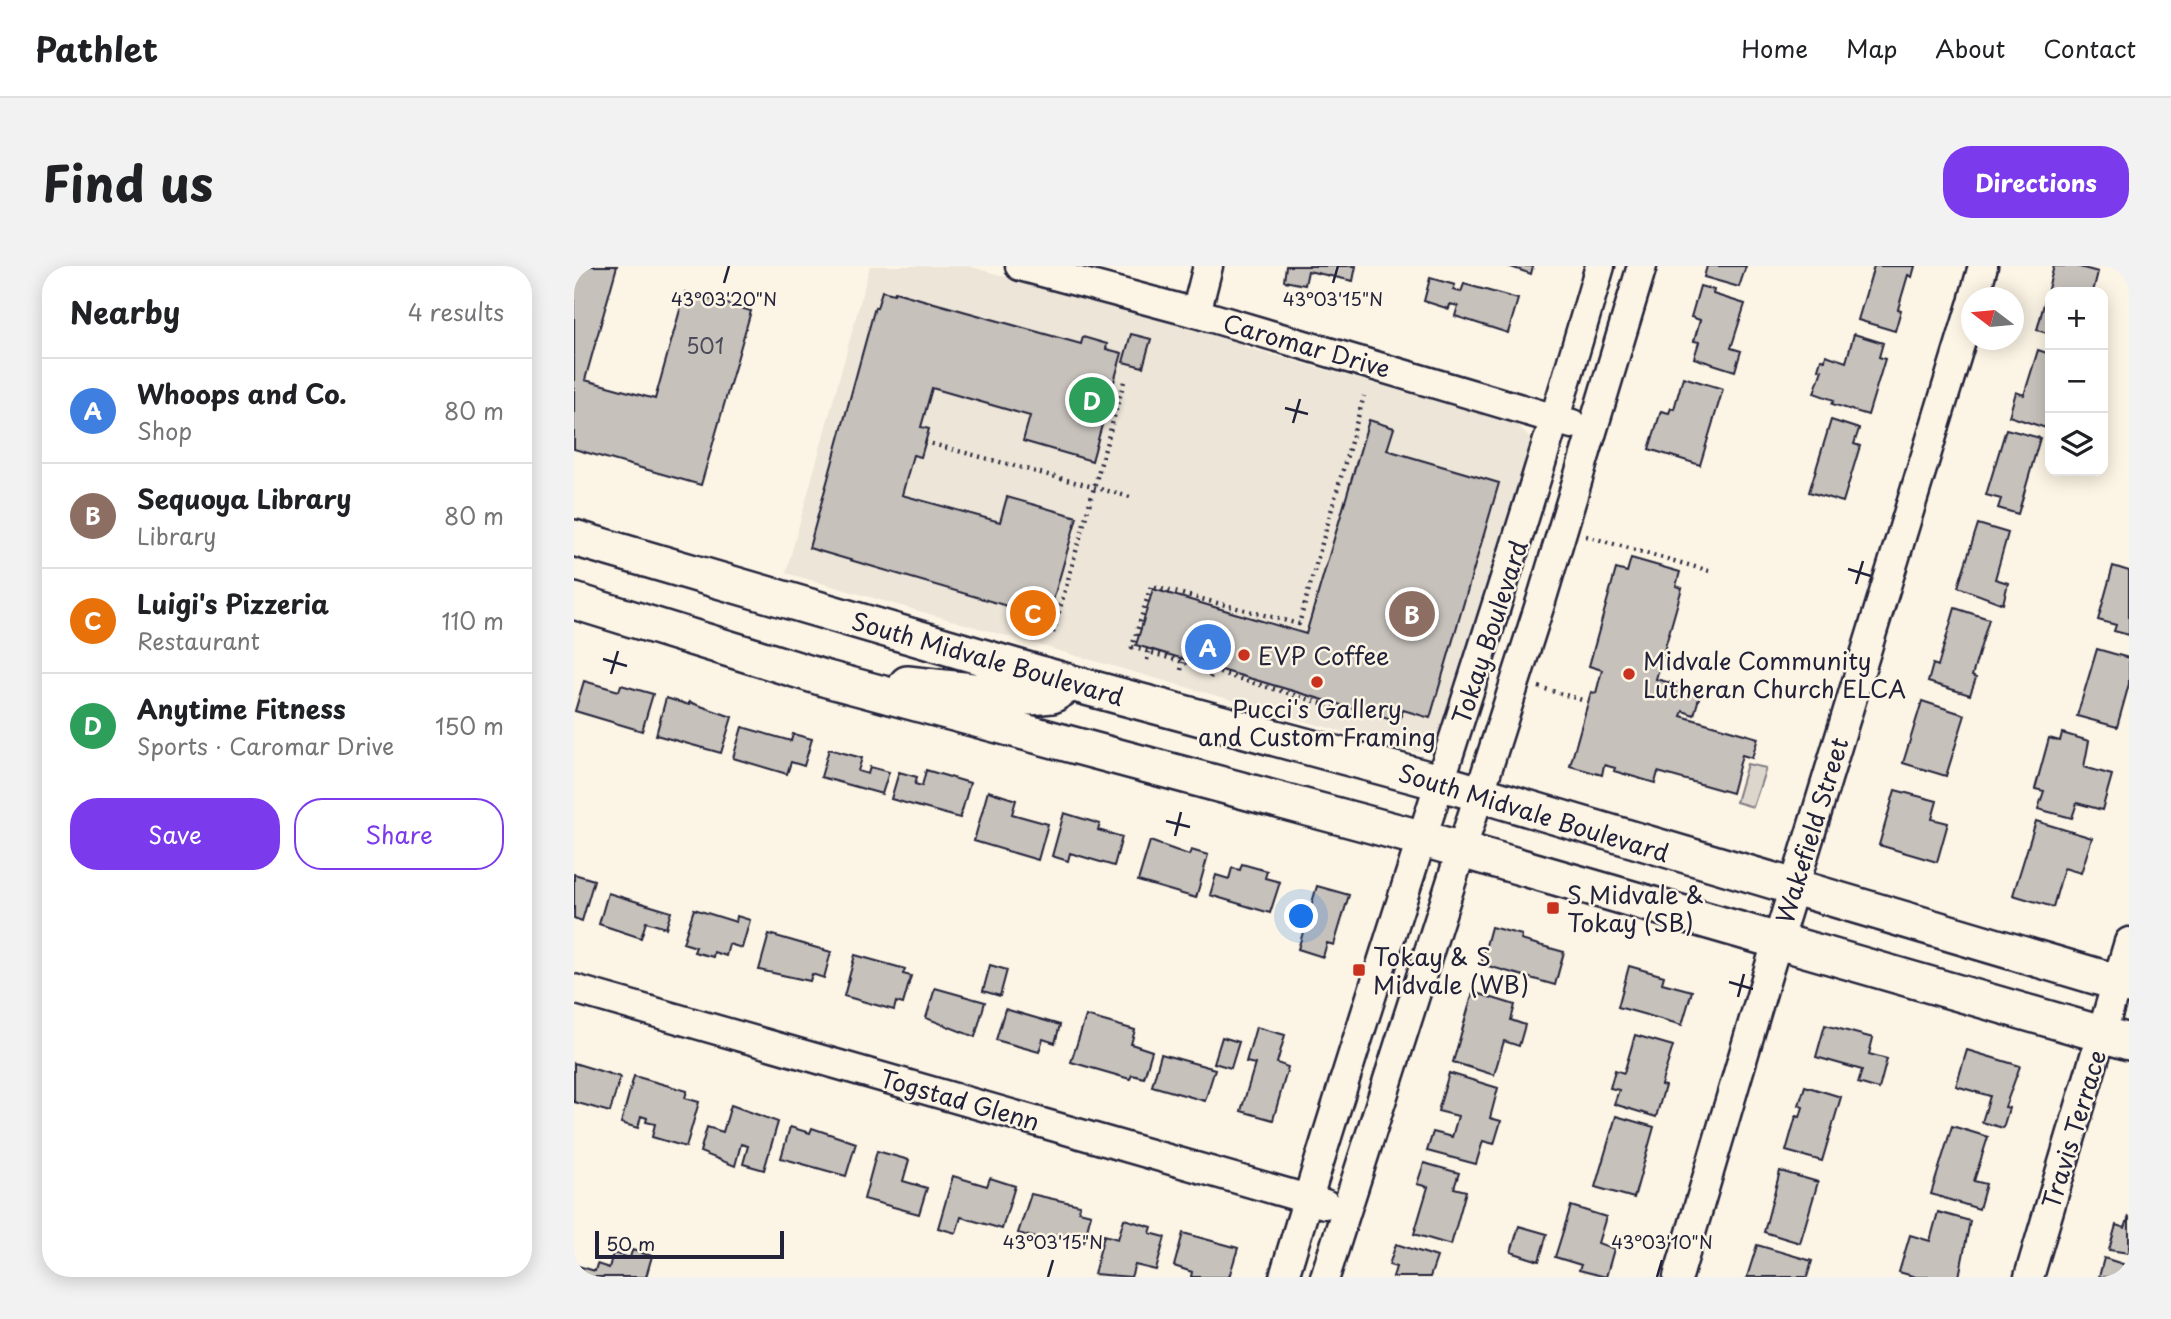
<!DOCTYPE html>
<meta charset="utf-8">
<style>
body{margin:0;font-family:"Playpen Sans",sans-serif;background:#f2f2f2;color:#202124}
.controls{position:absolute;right:21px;top:21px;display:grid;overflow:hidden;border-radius:14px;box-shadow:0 4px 18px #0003}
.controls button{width:63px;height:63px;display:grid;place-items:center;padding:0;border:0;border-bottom:2px solid #e0e0e0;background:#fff;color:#202124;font:35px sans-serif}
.compass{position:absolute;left:1387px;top:21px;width:63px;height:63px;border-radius:50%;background:#fff;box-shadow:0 4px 18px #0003;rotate:286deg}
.scale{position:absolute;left:21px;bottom:18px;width:189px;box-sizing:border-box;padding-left:7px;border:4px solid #22223b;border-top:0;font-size:19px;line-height:24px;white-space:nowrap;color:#22223b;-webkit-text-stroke:5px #fcf5e5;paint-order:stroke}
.you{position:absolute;left:728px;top:651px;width:24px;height:24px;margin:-18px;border:5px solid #fff;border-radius:50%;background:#1a73e8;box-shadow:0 0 0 10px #1a73e833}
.badge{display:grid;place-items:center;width:46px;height:46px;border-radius:50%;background:#7c3aed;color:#fff;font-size:23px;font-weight:700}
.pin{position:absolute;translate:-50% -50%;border:4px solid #fff;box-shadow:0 2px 7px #0006}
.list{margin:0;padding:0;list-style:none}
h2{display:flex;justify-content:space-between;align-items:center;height:91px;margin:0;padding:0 28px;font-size:30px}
h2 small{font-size:23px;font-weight:400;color:#757577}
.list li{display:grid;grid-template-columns:46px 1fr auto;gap:21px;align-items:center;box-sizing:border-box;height:105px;padding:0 28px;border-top:2px solid #e0e0e0}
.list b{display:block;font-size:26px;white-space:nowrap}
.list p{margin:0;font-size:23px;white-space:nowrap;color:#757577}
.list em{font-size:23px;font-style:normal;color:#757577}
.actions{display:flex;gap:14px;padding:21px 28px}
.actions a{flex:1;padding:16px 0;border:2px solid #7c3aed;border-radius:28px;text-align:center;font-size:24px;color:#7c3aed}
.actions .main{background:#7c3aed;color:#fff}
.icon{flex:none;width:38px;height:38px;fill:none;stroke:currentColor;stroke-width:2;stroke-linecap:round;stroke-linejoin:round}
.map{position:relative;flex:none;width:1555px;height:1011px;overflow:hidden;border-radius:28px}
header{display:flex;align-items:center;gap:42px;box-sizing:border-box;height:98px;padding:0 35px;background:#fff;border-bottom:2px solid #e0e0e0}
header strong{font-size:33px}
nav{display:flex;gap:38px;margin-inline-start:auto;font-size:24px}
.intro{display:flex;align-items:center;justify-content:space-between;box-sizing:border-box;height:168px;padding:0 42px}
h1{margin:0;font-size:49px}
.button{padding:18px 32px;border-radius:28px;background:#7c3aed;color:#fff;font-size:24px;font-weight:700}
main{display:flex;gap:42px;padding:0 42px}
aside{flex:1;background:#fff;border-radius:28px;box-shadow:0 4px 18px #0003}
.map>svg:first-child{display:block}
.built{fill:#ece5d8}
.green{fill:#dcd6cc;stroke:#7f7c84;stroke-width:2}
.building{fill:#c6c1bb;stroke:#22223b;stroke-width:2}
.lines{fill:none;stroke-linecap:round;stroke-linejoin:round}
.minor-casing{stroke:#22223b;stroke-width:33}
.major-casing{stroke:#22223b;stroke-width:40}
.path{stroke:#22223b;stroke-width:4.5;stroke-dasharray:2 5;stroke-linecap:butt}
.minor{stroke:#fcf5e5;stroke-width:28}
.major{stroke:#fcf5e5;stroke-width:35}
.ticks{fill:none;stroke:#22223b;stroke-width:2.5}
.poi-dot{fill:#c8321e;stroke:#fcf5e5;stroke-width:2.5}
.labels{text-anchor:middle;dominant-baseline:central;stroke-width:5;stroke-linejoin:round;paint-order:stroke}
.number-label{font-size:21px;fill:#4b4a5b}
.street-label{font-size:24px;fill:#22223b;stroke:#fcf5e5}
.poi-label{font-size:24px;fill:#22223b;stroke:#fcf5e5;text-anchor:start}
.ticks-label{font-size:18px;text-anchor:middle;fill:#22223b;stroke:#fcf5e5;stroke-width:5;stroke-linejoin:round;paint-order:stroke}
</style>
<header>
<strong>Pathlet</strong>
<nav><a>Home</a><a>Map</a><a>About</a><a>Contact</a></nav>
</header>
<div class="intro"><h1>Find us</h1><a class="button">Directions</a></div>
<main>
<aside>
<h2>Nearby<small>4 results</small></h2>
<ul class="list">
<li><span class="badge" style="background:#3f7fe0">A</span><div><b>Whoops and Co.</b><p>Shop</p></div><em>80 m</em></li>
<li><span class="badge" style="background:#8d6e63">B</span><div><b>Sequoya Library</b><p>Library</p></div><em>80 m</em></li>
<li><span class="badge" style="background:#e8710a">C</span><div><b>Luigi's Pizzeria</b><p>Restaurant</p></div><em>110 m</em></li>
<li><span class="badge" style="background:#2e9e5b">D</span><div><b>Anytime Fitness</b><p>Sports · Caromar Drive</p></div><em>150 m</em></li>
</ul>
<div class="actions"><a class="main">Save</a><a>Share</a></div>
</aside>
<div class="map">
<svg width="1555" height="1011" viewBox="0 0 1555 1011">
<rect width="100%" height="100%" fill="#fcf5e5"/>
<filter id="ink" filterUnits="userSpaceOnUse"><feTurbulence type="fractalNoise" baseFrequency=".0143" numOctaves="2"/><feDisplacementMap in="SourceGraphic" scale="14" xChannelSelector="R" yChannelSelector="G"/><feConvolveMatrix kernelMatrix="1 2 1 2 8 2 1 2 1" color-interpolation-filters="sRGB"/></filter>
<g filter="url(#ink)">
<path class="built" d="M296 0H394L563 48 659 72 671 81 943 158 958 175V183L865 472 859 481 844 486 833 484 212 307Z"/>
<path class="green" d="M1173 498 1192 502 1179 541 1162 536Z"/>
<path class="building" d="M0 0H43L11 114 81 133 111 26 177 45 127 219 0 183Z
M712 0H782L779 15 734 5 731 19 710 15Z
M934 0H959L957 8Z
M1133 0H1172L1165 21 1130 11Z
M1300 0H1341L1338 11 1334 9 1324 43 1327 44 1321 65 1284 54Z
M1480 0H1502L1524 6 1519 26H1476V68L1463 64Z
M856 12 881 19 879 24 887 26 890 18 944 33 934 67 881 50 884 40 876 38 875 43 850 35Z
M1126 20 1140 24 1139 28 1171 38 1157 82 1167 85 1161 105 1120 92 1125 76 1120 75 1126 54 1117 51Z
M308 25 320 28 321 26 507 78 509 71 533 78 532 83 548 87 518 195 449 175 456 150 358 122 347 161 355 163 347 191 339 189 328 229 426 256 433 231 503 251 474 352 235 282 301 41 303 42Z
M557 68 577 73 569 101 549 96Z
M1280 68 1309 77 1305 91 1311 93 1294 149 1258 138 1260 134 1240 127 1248 104 1244 103 1247 93 1251 94 1252 89 1272 96Z
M1464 84 1476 88V149L1472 162 1435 150 1442 126 1450 129Z
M1109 111 1149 123 1126 199 1075 183 1087 145 1095 147 1097 142 1100 143Z
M795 154 820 162 813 184 925 217 856 452 829 444 825 456 562 379 579 323 732 368Z
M1257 154 1285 163 1280 178 1286 180 1269 236 1235 226Z
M1432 163 1466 172 1444 248 1424 242 1427 233 1412 229Z
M1404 258 1434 267 1421 313 1434 317 1429 338 1384 321Z
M1057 292 1106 306 1102 320 1108 322 1082 413 1127 425 1120 449 1109 445 1107 450 1184 472 1178 492 1168 489 1158 527 1084 506 1081 517 1040 505 1041 502 1030 499 1028 509 996 500 1017 426 1022 427 1028 404 1015 400 1042 303 1053 306Z
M1539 300 1555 305V369L1540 365 1542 359 1524 354Z
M1381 342 1415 353 1398 410 1402 412 1396 429 1354 416 1359 398 1364 400Z
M1523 383 1555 392V418L1543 461 1503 450Z
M10 415 45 425 47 419 79 428 68 465 1 445Z
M92 432 115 439V436L158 451 147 487 82 469Z
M1348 435 1391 449 1372 510 1329 497Z
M168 461 217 475 219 468 238 473 230 500 217 496 213 508 159 492Z
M1488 467 1515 475 1510 501 1538 509 1528 544 1503 537 1498 552 1464 543 1470 525 1461 523 1475 472 1486 475Z
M255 483 288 492 284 505 294 508 296 501 315 506 308 528 247 511Z
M352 504 396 517 386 552 317 533 325 506 343 511 341 518 348 520Z
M1321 524 1363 535 1358 553 1374 557 1363 596 1305 579Z
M414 525 442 534 438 548 474 558 464 594 400 575Z
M490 547 526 558 524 564 548 571 540 600 496 587 494 595 478 590Z
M1462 555 1518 572 1507 607 1490 602 1479 641 1439 629Z
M576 575 615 589 617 584 634 589 622 632 564 615Z
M668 598 693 605 691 612 706 616 696 647 636 629 642 609 655 613 658 602 666 604Z
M0 608 20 614 8 655 0 652Z
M743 620 775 629 760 679 753 677 749 691 724 683Z
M34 627 97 646 92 662 72 656 67 672 25 658Z
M120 643 162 656 163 650 176 654 168 682 155 678 152 690 140 686 139 691 120 686 122 681 109 677Z
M917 661 948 669 947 674 990 686 981 719 907 698Z
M195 668 257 686 250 712 238 708 236 715 185 704Z
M281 689 331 703 329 708 337 710 329 738 322 736 320 744 270 730Z
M416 699 433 704 426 730 409 725Z
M1055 700 1090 710 1088 717 1118 725 1108 759 1044 741Z
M361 722 411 736 401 771 352 752Z
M899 726 941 739 937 754 951 759 945 780 930 775 920 809 879 796Z
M431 743 486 759 481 777 469 773 465 786 422 774Z
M512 750 561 764 557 778 578 785 570 812 558 809 556 813 497 796Z
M1251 759 1299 772 1295 788 1313 793 1305 823 1284 817 1288 804 1242 791Z
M682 761 711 769 703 797 714 801 699 854 667 845 681 798 672 796Z
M1061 769 1099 780 1087 819 1091 820 1082 851 1040 838 1045 824 1036 822 1041 804 1050 807Z
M648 771 665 776 657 802 640 797Z
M1393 784 1446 800 1431 841 1435 842 1429 862 1408 856 1416 830 1382 820Z
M587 788 641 803 631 835 578 820Z
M0 797 46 811 36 846 0 836Z
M875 807 924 822 916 852 927 855 920 878 909 875 902 898 853 885 859 866 878 871 884 850 864 845Z
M60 810 113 825 111 832 125 836 112 881 78 871 81 858 72 856 73 852 67 850 64 862 47 857Z
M1231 820 1267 831 1248 895 1212 885 1222 850 1226 851 1229 841 1225 839Z
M157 839 204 856 190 904 169 898 174 880 167 878 161 900 126 886 133 861 149 866Z
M1042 850 1080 861 1060 932 1021 921Z
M1378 860 1414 871 1400 915 1412 918 1405 943 1357 928Z
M216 861 236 867 238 862 282 877 272 910 207 892Z
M303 885 335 894 329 915 353 922 345 948 290 933Z
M850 897 885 907 880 922 892 925 877 979 840 968 854 921 843 918Z
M1206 905 1244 916 1226 977 1190 966Z
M379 910 413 920 416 912 441 920 428 963 387 951 382 967 364 962Z
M457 928 506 939 505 945 517 948 510 976 483 968 480 977 444 967Z
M997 940 1032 951 1024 977 1040 983 1032 1011 1005 1004 1007 999 981 991Z
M1364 946 1396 955 1385 1011H1342L1325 1006 1336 969 1356 975Z
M1555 950V987L1535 984 1542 959 1551 962Z
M550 953 578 961 576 967 591 971 582 1004 561 999 557 1011 520 1008 530 969 544 973Z
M945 960 973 968 965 995 937 986Z
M609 967 664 982 655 1011H617L618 1006 600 1000Z
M822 978 863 991 856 1011H819L822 1001 815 999Z
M1183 979 1238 995 1233 1011H1173Z
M58 984 78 990 72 1011H0L1 999 21 1005 23 998 35 1002 39 987 56 992Z
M1530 992 1555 1000V1011H1525Z"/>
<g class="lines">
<defs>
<path id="minor" d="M446 0 622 47 998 158
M1400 32 1409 0
M622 47 634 0
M0 723 751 938
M710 1011C811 673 928 339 1026 0
M751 1011 967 335 1068 0
M1104 1011 1194 706 1398 39
M1455 1011 1555 676"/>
<path id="major" d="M0 272 497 417 865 516 1555 720
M0 335 253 413 846 572 1555 776
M333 418 456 431 478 429 497 417"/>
</defs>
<use href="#minor" class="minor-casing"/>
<use href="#major" class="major-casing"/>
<path class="path" d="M351 176 560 232
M1012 270 1139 306
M479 367 551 112
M573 394 575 386
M607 404 609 396
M636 412 639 405
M965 421 1008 434
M759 448 761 441 558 381 577 320 725 358 790 130"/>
<use href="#minor" class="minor"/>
<use href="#major" class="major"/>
</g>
</g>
<path class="ticks" d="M150 17 155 0M759 17 764 0M711 142 734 148M719 157 726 133M1274 303 1297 310M1282 318 1289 295M29 393 53 400M37 408 44 385M592 555 616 561M601 570 607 546M1155 716 1179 723M1164 731 1170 708M474 1011 479 994M1083 1011 1088 994"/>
<g class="poi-dot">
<circle cx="670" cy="389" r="7"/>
<circle cx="1055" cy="408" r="7"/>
<circle cx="743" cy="416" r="7"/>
<rect x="972" y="635" width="14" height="14" rx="3.5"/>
<rect x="778" y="697" width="14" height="14" rx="3.5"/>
</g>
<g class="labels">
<g class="number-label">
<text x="131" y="79">501</text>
</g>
<g class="street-label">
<text transform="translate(733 79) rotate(16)">Caromar Drive</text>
<text transform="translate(915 366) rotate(-72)">Tokay Boulevard</text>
<text transform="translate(414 392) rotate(16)">South Midvale Boulevard</text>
<text transform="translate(960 546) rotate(17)">South Midvale Boulevard</text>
<text transform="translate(1237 564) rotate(-73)">Wakefield Street</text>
<text transform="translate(386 833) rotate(16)">Togstad Glenn</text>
<text transform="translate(1499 863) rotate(-73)">Travis Terrace</text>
</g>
<g class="poi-label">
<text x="684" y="389">EVP Coffee</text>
<text x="1069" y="394">Midvale Community<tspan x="1069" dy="28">Lutheran Church ELCA</tspan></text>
<text x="743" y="442" text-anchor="middle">Pucci's Gallery<tspan x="743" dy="28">and Custom Framing</tspan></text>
<text x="993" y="628">S Midvale &amp;<tspan x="993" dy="28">Tokay (SB)</tspan></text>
<text x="799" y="690">Tokay &amp; S<tspan x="799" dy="28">Midvale (WB)</tspan></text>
</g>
</g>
<g class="ticks-label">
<text x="150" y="40">43°03'20"N</text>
<text x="759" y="40">43°03'15"N</text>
<text x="479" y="983">43°03'15"N</text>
<text x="1088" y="983">43°03'10"N</text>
</g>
</svg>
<div class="controls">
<button>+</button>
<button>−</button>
<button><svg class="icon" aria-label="layers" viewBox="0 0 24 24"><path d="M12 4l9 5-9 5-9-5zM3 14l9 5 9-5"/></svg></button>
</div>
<svg class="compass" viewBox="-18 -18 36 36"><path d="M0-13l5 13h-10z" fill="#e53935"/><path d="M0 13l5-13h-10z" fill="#757577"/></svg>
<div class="scale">50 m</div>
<div class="you"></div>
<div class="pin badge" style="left:634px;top:381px;background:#3f7fe0">A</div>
<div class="pin badge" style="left:838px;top:348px;background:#8d6e63">B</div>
<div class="pin badge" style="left:459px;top:347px;background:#e8710a">C</div>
<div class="pin badge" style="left:518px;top:134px;background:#2e9e5b">D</div>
</div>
</main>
